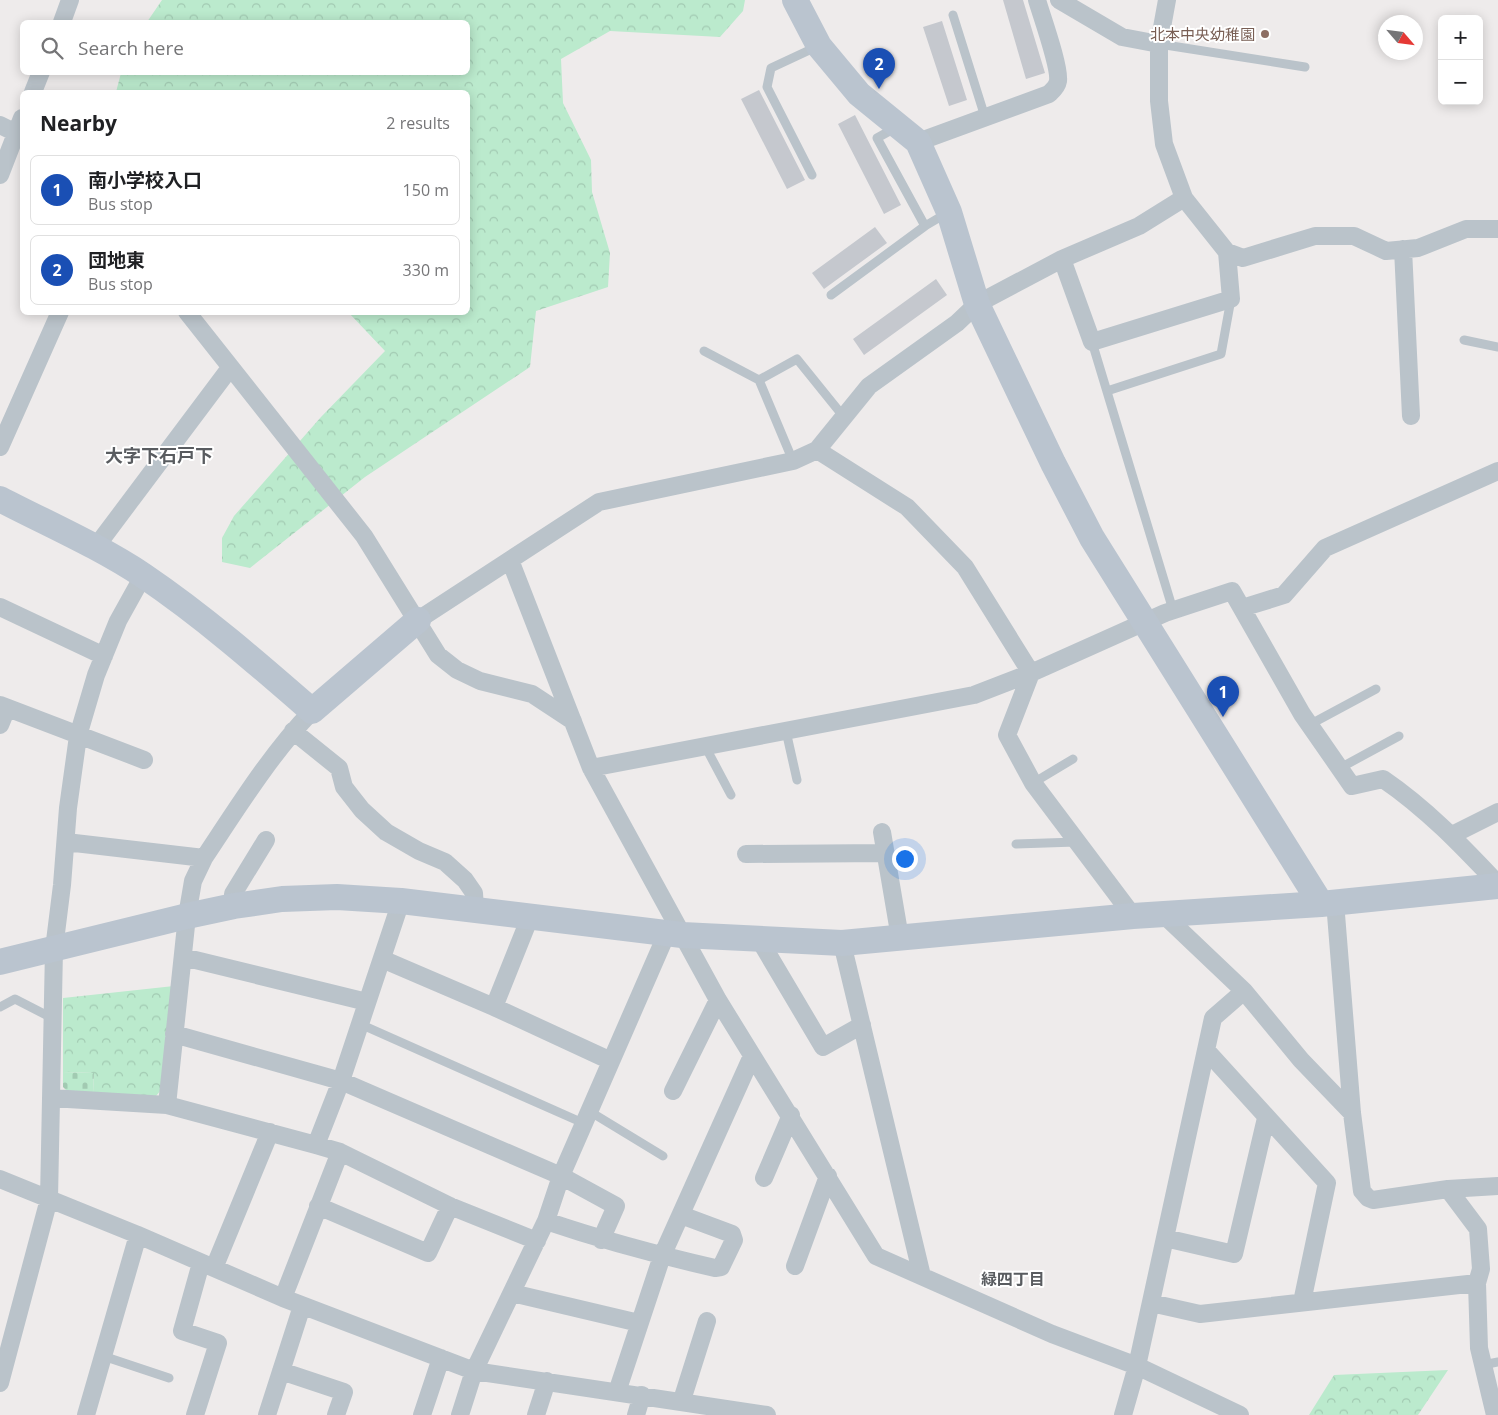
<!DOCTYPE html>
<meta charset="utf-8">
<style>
body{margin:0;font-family:"Open Sans","Noto Sans JP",sans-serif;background:#f2f2f2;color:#202124}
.controls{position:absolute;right:15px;top:15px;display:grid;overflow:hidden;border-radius:8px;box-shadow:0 2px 12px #0003}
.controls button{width:45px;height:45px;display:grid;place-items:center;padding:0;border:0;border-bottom:1px solid #e0e0e0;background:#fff;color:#202124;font:25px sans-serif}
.compass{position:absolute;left:1378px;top:15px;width:45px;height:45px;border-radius:50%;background:#fff;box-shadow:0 2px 12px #0003;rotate:118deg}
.you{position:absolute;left:904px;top:858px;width:18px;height:18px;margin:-12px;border:4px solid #fff;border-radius:50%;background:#1a73e8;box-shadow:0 0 0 8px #1a73e833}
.badge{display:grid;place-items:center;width:32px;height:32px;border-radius:50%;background:#2572cf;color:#fff;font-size:16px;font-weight:700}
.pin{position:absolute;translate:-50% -41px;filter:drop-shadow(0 1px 2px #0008)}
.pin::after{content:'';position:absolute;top:26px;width:18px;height:15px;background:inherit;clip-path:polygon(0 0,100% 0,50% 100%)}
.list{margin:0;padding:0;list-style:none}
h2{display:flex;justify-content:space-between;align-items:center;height:65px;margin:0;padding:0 20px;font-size:21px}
h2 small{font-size:16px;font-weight:400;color:#757577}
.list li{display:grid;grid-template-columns:32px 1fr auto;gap:15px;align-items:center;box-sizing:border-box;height:70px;margin:0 10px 10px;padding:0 10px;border:1px solid #e0e0e0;border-radius:8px}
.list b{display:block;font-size:19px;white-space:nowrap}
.list p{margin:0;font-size:16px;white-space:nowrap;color:#757577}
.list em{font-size:16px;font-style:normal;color:#757577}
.icon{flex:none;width:28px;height:28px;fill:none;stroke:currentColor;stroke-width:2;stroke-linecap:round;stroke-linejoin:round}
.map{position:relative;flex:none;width:1498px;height:1415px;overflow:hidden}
.search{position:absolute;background:#fff;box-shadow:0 2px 12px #0003;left:20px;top:20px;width:450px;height:55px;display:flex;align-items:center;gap:12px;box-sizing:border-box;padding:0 18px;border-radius:8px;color:#757577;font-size:19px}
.panel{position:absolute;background:#fff;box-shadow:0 2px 12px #0003;left:20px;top:90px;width:450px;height:225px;border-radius:8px}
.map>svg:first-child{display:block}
.forest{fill:url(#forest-crowns)}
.cemetery{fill:url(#cemetery-stones)}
.building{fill:#c5c8ce}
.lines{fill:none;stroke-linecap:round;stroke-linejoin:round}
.lane{stroke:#bac3ca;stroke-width:9}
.street{stroke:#bac3ca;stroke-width:18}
.secondary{stroke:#bac4cf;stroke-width:26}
.education-dot{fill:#8d6e63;stroke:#fff;stroke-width:2}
.labels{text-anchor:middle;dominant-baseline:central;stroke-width:4;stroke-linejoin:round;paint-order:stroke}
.education-label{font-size:15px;fill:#785e54;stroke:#fff;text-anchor:end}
.neighbourhood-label{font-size:16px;font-weight:bold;fill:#595c60;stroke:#fff}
.quarter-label{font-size:18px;font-weight:bold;fill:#595c60;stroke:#fff}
</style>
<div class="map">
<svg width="1498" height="1415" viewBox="0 0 1498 1415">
<defs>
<pattern id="forest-crowns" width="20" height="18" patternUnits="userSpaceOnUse" patternTransform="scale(1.25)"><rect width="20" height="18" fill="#bbeacd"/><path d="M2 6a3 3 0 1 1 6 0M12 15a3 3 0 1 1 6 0" fill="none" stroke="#a2cab2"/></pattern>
<pattern id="cemetery-stones" width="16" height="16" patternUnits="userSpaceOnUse" patternTransform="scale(1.25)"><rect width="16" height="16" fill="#bbeacd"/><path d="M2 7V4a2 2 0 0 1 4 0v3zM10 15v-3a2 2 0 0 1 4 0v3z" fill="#a2cab2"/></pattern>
</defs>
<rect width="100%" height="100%" fill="#eeebeb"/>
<path class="forest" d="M162 0H745L743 11 720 37 610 31 561 59 563 103 591 160 592 192 610 253 608 287 536 311 530 367 365 477 250 568 222 562V538L234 516 321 417 385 351 349 313 468 312V92H116L121 73 468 72V22H147Z
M174 986 161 1090 156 1096 93 1093 94 1073 63 1072V998Z
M1448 1370 1418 1415H1309L1334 1375Z"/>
<path class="cemetery" d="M63 1072 94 1073 93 1093H69L63 1087Z"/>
<path class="building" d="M1003 0H1023L1045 73 1026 79Z
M942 21 967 100 949 106 923 27Z
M759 90 805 180 787 189 741 99Z
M855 115 901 205 884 214 838 124Z
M875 227 887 243 824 289 812 273Z
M936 279 947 295 864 355 853 339Z"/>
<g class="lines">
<path class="lane" d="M953 15 985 117
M1159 44 1305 67
M895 128 877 138 925 226 947 213
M812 175 767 87 771 68 816 47
M831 295 925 226
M1464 340 1498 347
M1092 342 1173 610
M704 351 759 380
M1107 391 1221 354 1231 299
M793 461 759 380 797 359 843 416
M1309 725 1376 689
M786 731 797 780
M705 746 731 795
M1340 768 1399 736
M1033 783 1073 759
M1016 844 1076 842
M0 1007 15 999 52 1018
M360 1024 583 1123
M589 1111 663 1156
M103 1356 169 1378
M1483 1365 1498 1362"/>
<path class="street" d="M1059 0 1122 37 1159 44V101L1164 144 1184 198
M62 22 70 0
M1159 44 1167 0
M33 92 41 72
M0 125 22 136
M918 142 1049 94C1053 90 1057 87 1058 81 1060 67 1042 17 1037 0
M0 175 22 118
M1403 249 1411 416
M1062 259 1092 342 1231 299 1227 252
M187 312 364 536 438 655 457 670 480 681 532 694 573 721
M0 447 60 312
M817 450 907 507 965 567 1031 673 1007 735 1033 783 1133 916
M95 548 230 368
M510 560 591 768 718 1000 876 1256 1052 1334 1137 1366 1240 1415
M0 607 104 656
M1242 608 1284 595 1325 548 1498 471
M418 620 599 502 793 461 817 450 869 386 957 323 977 304 1062 259 1139 226 1184 198 1227 252 1243 258 1315 236H1354L1386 251 1418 248 1466 229H1498
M0 705 144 760
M0 725 7 708
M293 731 339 768 344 787 362 810 386 832 419 851 445 862 465 880 474 893 475 910
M591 768 974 695 1031 673 1165 613 1232 591 1302 714 1352 786 1383 779C1427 809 1462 846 1498 884
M882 832 900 938
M1452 835 1498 812
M66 842 204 858 193 881 187 916 167 1105
M746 854 885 853
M204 858C238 807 270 755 312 711
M1335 902 1352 1113 1362 1191 1368 1198 1373 1200 1448 1189 1498 1186
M234 906 233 894 266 840
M1164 915 1244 991 1301 1060 1352 1113
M530 917 494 1007 611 1061
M759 939 823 1047 862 1025
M842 943 922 1276
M183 957 367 1002
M382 959 494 1007
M174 1034 341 1081 561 1176 616 1206 601 1240
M1206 1050 1327 1183 1302 1302
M673 1091 718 1000
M51 1098 167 1105 316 1145 340 1152 450 1206 537 1241
M316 1145 341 1081 401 901
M764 1178 791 1115
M0 1179 138 1235 283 1298 474 1371 767 1415
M1448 1189 1478 1229 1481 1269 1477 1283 1479 1348 1495 1415
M318 1206 428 1253 450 1206
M546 1221C602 1240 658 1255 715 1268L721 1267 734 1240 732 1234 681 1215
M1165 1238 1234 1254 1266 1118
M795 1266 828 1176
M214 1268 270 1132
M512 1293 639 1323
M283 1298 340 1152
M1151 1303 1200 1314 1477 1283
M281 1371 344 1392 336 1415
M0 1383 49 1199 54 949 62 885 68 808 78 736 96 675 118 621 143 576
M617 1392 662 1256 752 1056
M682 1400 707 1321
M86 1415 138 1235
M195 1415 218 1343 182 1331 201 1263
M267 1415 302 1306
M422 1415 441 1358
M460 1415 474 1371 546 1221 561 1176 667 933
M536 1415 547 1381
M636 1415 642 1395
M1123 1415 1137 1366 1213 1018 1244 991"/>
<path class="secondary" d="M795 0 819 46 859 94 918 142 949 212 977 304 1053 463 1092 538 1321 904
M0 499C48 524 99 546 144 576 203 616 258 664 312 711L418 620
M0 962 187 916 234 906 282 899 337 897 401 901 682 935 842 943 1133 916 1321 904 1498 886"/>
</g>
<circle class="education-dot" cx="1265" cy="34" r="5"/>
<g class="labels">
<g class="education-label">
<text x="1255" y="34">北本中央幼稚園</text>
</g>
<g class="neighbourhood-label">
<text x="1013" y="1279">緑四丁目</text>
</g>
<g class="quarter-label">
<text x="159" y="455">大字下石戸下</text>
</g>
</g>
</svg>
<div class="controls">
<button>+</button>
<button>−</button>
</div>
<svg class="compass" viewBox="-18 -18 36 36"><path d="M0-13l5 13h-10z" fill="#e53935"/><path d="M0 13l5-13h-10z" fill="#757577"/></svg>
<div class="you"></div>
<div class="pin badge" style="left:1223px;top:717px;background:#1a4fb4">1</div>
<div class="pin badge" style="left:879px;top:89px;background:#1a4fb4">2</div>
<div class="search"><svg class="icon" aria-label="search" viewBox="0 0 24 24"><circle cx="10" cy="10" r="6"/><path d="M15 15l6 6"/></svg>Search here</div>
<section class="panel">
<h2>Nearby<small>2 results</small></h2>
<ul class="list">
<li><span class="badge" style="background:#1a4fb4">1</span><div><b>南小学校入口</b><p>Bus stop</p></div><em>150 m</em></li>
<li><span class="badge" style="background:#1a4fb4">2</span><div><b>団地東</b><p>Bus stop</p></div><em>330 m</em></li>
</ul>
</section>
</div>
